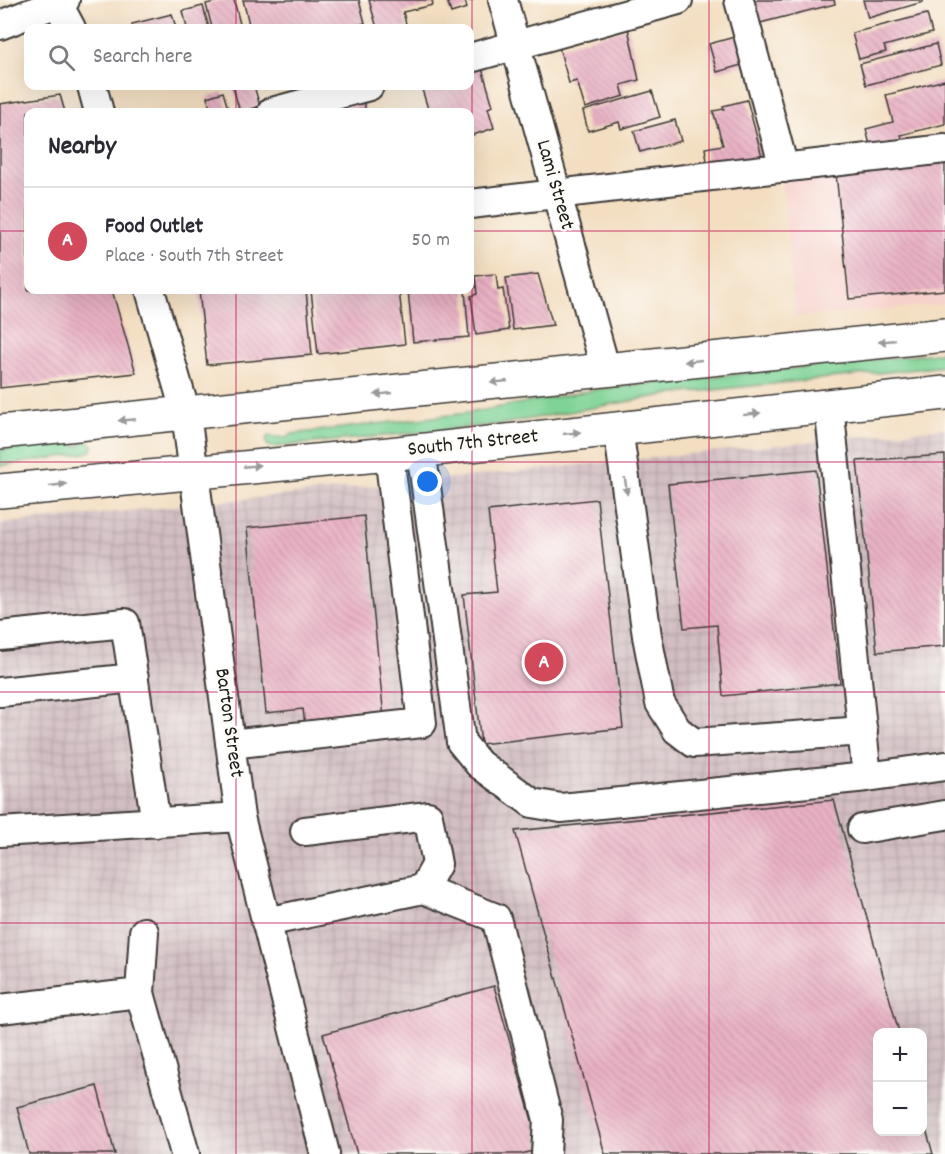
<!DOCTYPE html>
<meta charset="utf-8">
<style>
body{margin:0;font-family:Dekko,sans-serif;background:#f2f2f3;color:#2b2b33}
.controls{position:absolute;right:18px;bottom:18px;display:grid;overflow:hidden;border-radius:12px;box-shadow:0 6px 24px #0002}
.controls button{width:54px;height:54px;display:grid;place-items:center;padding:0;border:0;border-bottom:2px solid #e1e1e2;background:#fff;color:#2b2b33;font:30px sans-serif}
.you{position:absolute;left:428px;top:482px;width:21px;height:21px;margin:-15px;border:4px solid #fff;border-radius:50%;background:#1a73e8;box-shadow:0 0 0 9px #1a73e833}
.badge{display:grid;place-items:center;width:39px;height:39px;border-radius:50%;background:#d1495b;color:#fff;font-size:20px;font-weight:700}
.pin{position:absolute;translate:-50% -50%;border:3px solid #fff;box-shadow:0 2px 6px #0006}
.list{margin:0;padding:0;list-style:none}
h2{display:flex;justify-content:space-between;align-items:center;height:78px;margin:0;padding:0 24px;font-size:26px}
h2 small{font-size:20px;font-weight:400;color:#7c7c81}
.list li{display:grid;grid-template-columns:39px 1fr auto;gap:18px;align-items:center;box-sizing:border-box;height:108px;padding:0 24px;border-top:2px solid #e1e1e2}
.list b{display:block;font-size:22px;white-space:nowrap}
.list p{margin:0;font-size:20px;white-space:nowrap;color:#7c7c81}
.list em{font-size:20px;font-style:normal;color:#7c7c81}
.icon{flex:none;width:33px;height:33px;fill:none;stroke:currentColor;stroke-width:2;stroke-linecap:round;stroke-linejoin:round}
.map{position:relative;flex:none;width:945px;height:1154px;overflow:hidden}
.search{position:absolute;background:#fff;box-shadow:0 6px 24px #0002;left:24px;top:24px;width:450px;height:66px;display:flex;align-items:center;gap:15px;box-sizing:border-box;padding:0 21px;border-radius:12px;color:#7c7c81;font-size:22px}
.panel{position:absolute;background:#fff;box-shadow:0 6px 24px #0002;left:24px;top:108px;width:450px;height:186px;border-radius:12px}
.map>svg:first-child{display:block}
.built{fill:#f7d0cb}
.industrial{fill:url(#industrial-grid);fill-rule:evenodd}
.grass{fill:#7fd396;stroke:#4e7859;stroke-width:1.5}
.building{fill:url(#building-back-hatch)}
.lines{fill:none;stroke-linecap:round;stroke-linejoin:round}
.minor-casing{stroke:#3c3935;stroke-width:32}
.major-casing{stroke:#3c3935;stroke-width:36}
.path{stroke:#3c3935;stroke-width:4;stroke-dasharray:1.5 4.5;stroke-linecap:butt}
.minor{stroke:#fff;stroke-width:28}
.major{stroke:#fff;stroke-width:33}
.oneway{fill:#999}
.grid{fill:none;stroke:#c2185b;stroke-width:1.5;stroke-opacity:0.55}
.labels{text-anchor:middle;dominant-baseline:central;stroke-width:5;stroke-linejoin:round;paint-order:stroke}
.street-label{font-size:21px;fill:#1c1c1c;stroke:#fdfcf7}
</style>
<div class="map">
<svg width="945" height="1154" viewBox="0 0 945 1154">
<defs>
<pattern id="industrial-grid" width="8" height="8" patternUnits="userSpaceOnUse" patternTransform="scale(1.5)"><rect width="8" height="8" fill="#d2bec2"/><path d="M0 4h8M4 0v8" fill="none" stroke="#b4a3a6"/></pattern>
<pattern id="building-back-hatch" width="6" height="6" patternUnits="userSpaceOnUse" patternTransform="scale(1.5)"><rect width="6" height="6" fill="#e9b2c5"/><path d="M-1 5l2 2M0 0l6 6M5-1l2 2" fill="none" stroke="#c798a9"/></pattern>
</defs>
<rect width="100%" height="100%" fill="#fdfcf7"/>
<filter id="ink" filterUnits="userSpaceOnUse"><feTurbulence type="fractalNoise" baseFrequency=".0167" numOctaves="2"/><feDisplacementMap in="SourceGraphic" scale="12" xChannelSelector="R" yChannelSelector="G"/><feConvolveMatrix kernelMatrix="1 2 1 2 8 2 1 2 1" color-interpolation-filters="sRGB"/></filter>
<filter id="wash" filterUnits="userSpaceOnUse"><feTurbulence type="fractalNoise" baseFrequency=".008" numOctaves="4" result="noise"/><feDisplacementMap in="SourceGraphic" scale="24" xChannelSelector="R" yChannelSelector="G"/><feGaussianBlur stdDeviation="1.35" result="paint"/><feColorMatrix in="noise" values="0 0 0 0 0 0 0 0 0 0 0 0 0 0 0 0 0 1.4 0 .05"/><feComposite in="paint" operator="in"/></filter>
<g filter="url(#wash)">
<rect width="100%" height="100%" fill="#f3dec1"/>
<path class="built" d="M945 158V304L795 317 782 178Z"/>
<path class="industrial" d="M945 428V1154H0V524ZM878 1032H922V1132H878Z"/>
<path class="grass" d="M945 352V366L664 395 502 424 273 447 267 445 266 440 268 436 286 438 292 434 468 413 599 389Z
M88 441 93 445 92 450 86 453 0 466V450L69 442 79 446 82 442Z"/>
<g id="blocks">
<path class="building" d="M222 0H234L241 28H212L206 4Z
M243 0H359L365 23 345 28H250Z
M369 0H432L433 5 403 12 407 28H377Z
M447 0H465L467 8 451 13Z
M749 0H834L835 4 756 24Z
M863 0H923V2L868 18Z
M203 6 209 28H187L183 11Z
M172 14 176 28H133L132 24Z
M927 14 932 33 884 46 886 52 859 59 852 33Z
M628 28 639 80 621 85 624 96 585 108 577 81 569 83 559 47Z
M738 36 745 64 717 72 709 44Z
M936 44 941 65 866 85 860 64Z
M481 65 493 106 488 108 494 128 470 136V112H429L421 86H470V69Z
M945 80V124L901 135 903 141 871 149 866 129 893 122 886 95Z
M238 86H254L260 106 240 112 233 87Z
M652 91 660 117 621 129 619 122 588 131 583 111Z
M223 92 229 112H211L207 97Z
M60 95 65 112H28V290H112L136 373 0 388V104Z
M747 100 763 160 708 167 705 148 723 145 713 111 724 109 723 106Z
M364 103 366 112H335L334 110Z
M675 120 681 141 640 152 634 131Z
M945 160V290L849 299 836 173Z
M496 274 498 290 503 289 509 330 476 335 471 296 477 294 475 276Z
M538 274 553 325 513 330 506 278Z
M199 290H306L312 355 207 365Z
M311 290H399L405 344 318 354Z
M408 290H465L469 337 413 342Z
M945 455V646L877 652 857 461Z
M816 470 840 683 723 696 717 625 684 628 668 484Z
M597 499 623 728 481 744 464 595 497 592 488 511Z
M364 516 384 718 305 725 303 709 266 713 247 528Z
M834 800 899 1032H878V1132H922L923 1118 933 1154H605L515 831Z
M494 986 540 1149 521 1154H357L323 1034Z
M97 1086 115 1154H29L17 1107Z"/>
</g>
</g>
<g filter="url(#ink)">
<use href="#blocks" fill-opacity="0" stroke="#3c3935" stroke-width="1.5"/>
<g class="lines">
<defs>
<path id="minor" d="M56 0 71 28
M503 0 606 371
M739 0 784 168
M0 25 65 0
M470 58 678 0
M92 86 99 112
M272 112 369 86
M470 204 945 149
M150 290 186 414 240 817 325 1154
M829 405 867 777
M618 428 647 636 660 703 677 730 694 743 863 731
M421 450 461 742 479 764 532 803 561 808 867 777 945 766
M0 636 125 623 156 823
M0 692 134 678
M230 744 422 723 389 454
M862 829 945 815
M305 831 428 816 437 864 423 889
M0 832 240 817
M266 922 423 889 496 918 548 1120 546 1154
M140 993 144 932
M0 1009 140 993 185 1154"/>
<path id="major" d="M0 432 945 335
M0 491 389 454 945 393"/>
</defs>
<use href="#minor" class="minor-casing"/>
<use href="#major" class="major-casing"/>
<path class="path" d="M471 0 472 3"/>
<use href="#minor" class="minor"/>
<use href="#major" class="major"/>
</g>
<defs><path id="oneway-solid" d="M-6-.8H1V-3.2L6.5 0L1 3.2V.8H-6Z" transform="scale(1.5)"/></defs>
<g class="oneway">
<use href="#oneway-solid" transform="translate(887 341) rotate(174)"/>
<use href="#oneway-solid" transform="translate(693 361) rotate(174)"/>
<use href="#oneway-solid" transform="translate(499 382) rotate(174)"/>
<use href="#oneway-solid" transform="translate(383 394) rotate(174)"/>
<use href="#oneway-solid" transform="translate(752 414) rotate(-7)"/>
<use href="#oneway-solid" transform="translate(127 420) rotate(175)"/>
<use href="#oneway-solid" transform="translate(572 433) rotate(-6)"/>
<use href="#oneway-solid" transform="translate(252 466) rotate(-5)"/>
<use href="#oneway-solid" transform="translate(58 485) rotate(-6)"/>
<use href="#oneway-solid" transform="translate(626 486) rotate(82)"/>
</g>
</g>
<path class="grid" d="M236 0V28M472 0V1154M709 0V1154M236 86V112M0 231H28M470 231H945M236 290V1154M0 462H945M0 692H945M0 923H945"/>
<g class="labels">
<g class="street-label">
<text transform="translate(554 185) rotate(74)">Lami Street</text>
<text transform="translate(473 444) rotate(-6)">South 7th Street</text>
<text transform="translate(228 723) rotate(82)">Barton Street</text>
</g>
</g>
</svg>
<div class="controls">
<button>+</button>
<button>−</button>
</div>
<div class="you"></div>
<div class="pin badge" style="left:544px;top:662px">A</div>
<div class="search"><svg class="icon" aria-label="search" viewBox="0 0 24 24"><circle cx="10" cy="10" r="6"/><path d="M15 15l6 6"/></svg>Search here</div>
<section class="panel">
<h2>Nearby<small></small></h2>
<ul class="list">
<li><span class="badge">A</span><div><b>Food Outlet</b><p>Place · South 7th Street</p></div><em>50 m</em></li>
</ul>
</section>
</div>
